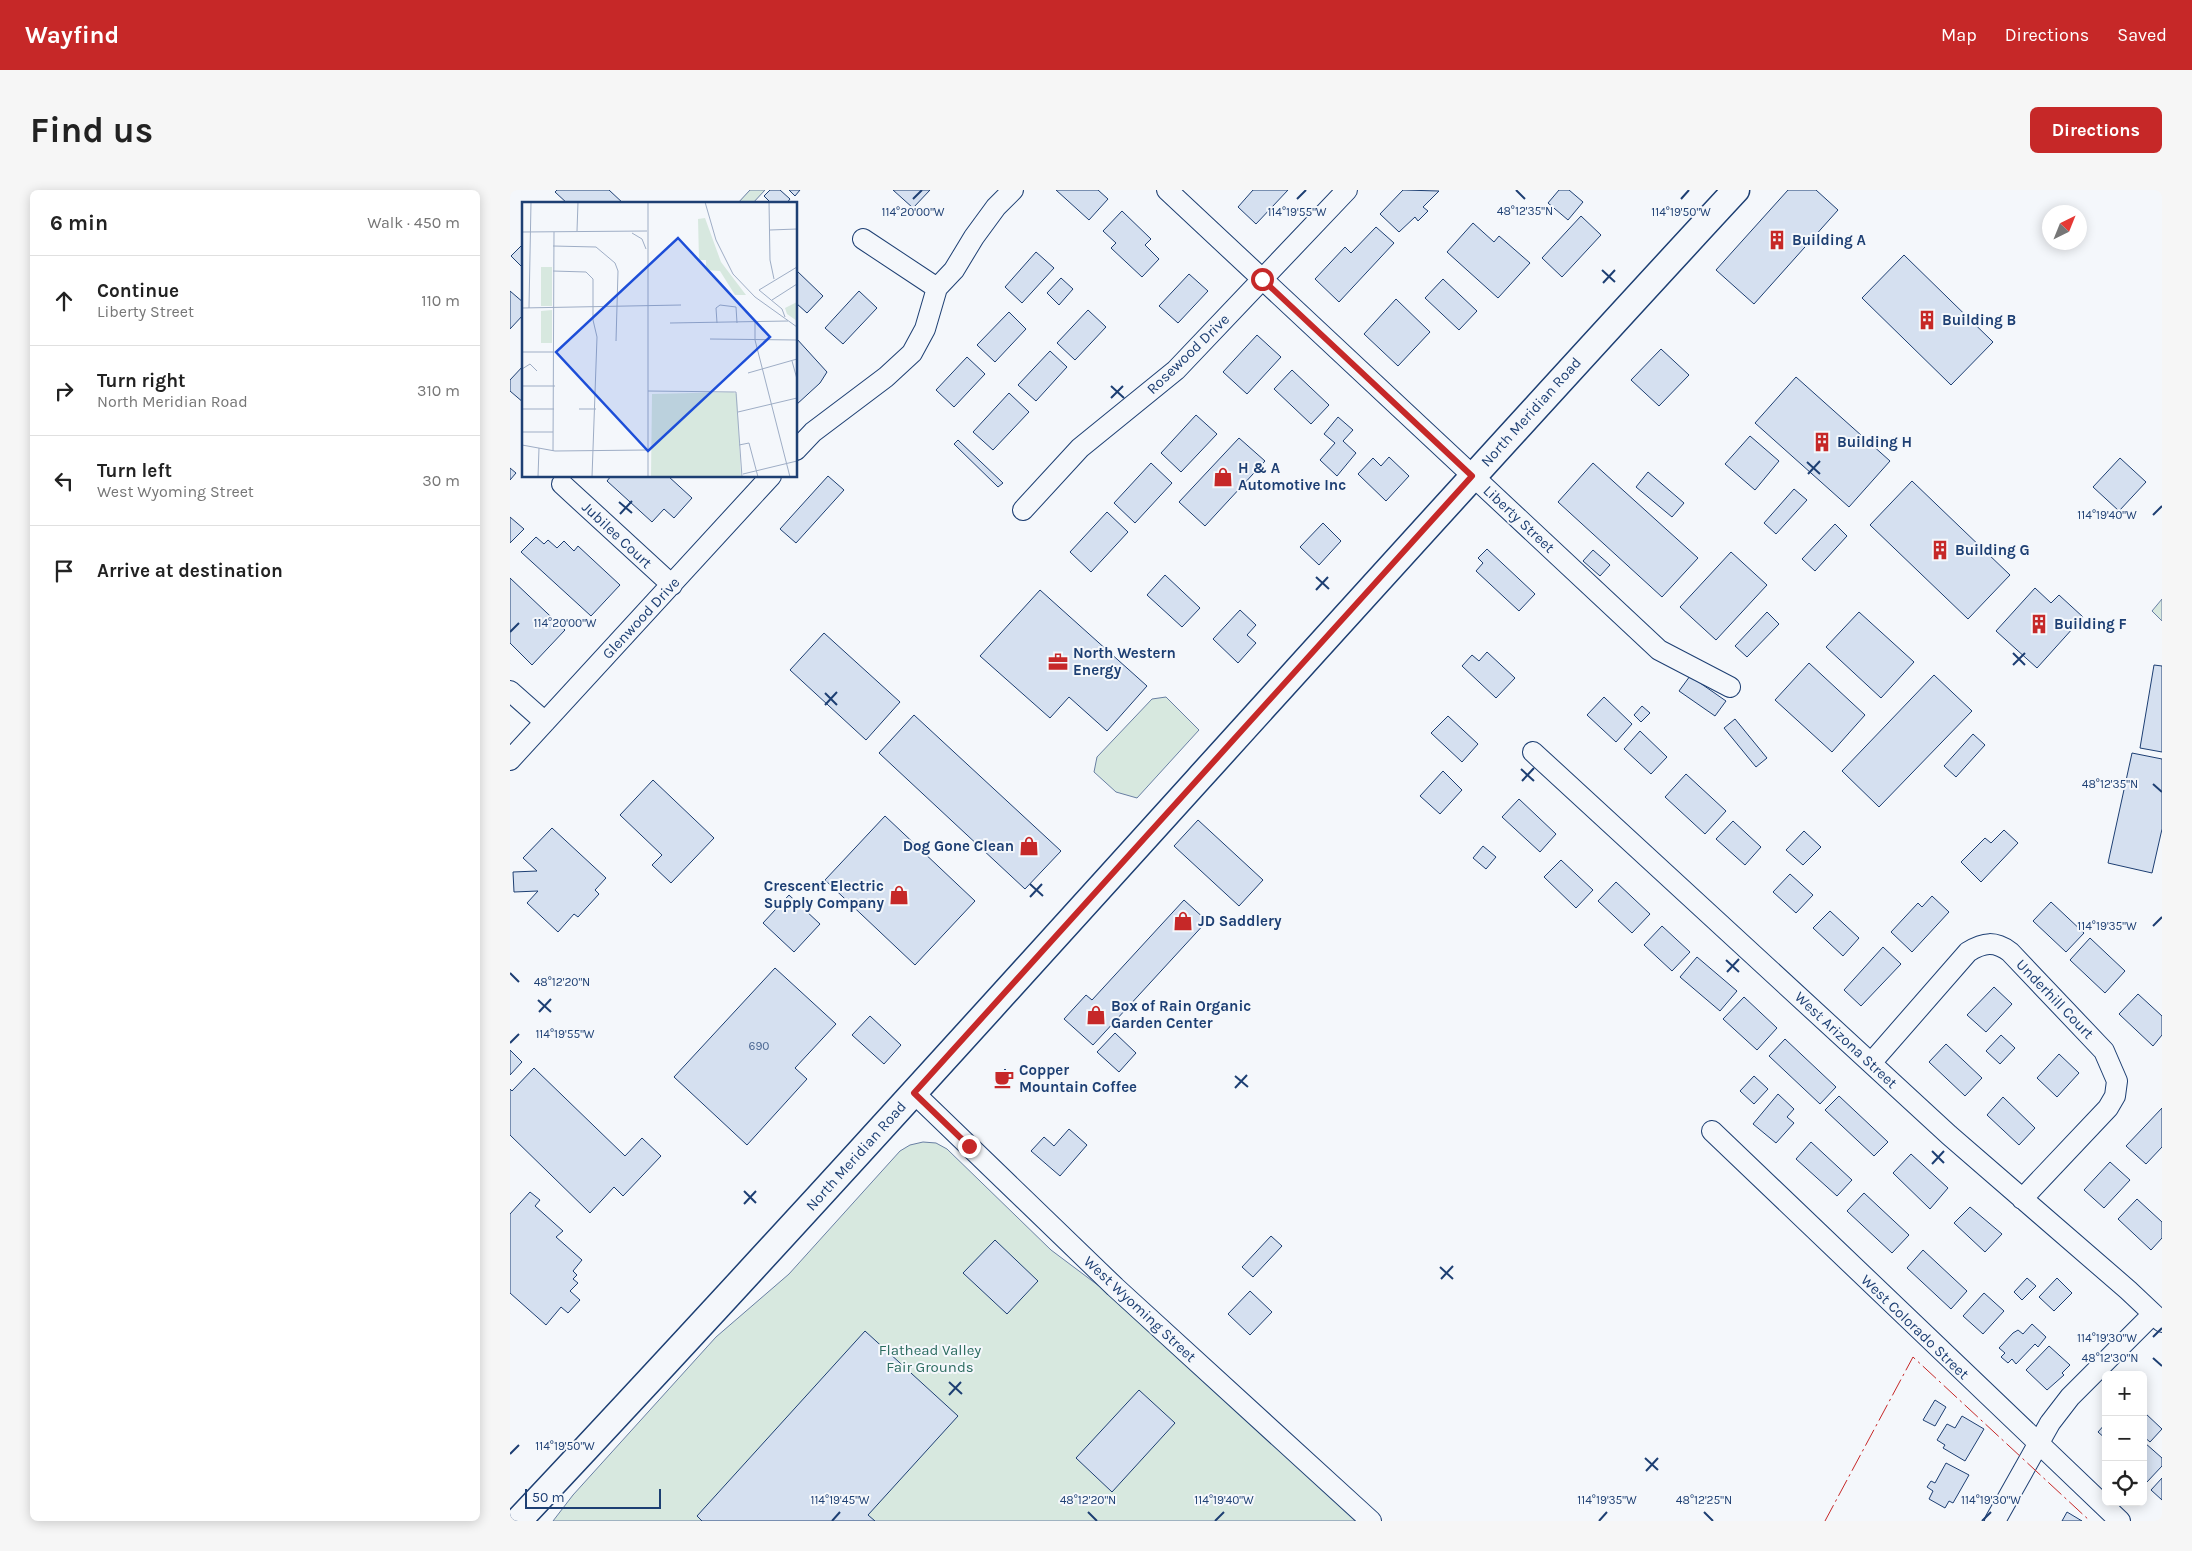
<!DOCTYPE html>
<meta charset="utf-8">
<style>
body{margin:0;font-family:Karla,sans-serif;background:#f6f6f6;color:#222}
.controls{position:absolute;right:15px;bottom:15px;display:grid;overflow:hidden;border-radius:8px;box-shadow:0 2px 12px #0003}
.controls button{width:45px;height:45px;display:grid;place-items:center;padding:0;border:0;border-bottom:1px solid #e0e0e0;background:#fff;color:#222;font:25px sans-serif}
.compass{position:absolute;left:1532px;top:15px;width:45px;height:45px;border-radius:50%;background:#fff;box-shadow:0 2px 12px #0003;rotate:43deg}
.scale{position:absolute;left:15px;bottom:12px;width:136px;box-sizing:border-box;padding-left:5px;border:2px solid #1d3f73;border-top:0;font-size:14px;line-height:18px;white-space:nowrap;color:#1d3f73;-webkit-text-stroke:4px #f4f7fb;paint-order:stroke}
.stop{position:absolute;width:15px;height:15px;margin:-11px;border:4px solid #c62828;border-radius:50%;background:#fff}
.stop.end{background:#c62828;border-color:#fff;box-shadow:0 1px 5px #0008}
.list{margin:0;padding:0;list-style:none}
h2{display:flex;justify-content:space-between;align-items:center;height:65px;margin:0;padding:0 20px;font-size:21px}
h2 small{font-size:16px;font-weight:400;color:#767676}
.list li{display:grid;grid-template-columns:32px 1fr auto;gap:15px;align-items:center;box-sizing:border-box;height:90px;padding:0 20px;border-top:1px solid #e0e0e0}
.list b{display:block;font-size:19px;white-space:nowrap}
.list p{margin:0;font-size:16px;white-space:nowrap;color:#767676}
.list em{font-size:16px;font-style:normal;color:#767676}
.icon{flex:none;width:28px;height:28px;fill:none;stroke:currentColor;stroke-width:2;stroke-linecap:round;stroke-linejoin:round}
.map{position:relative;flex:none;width:1652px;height:1331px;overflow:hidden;border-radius:8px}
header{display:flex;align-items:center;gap:30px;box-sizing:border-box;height:70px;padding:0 25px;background:#c62828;color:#fff}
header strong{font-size:24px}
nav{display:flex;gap:28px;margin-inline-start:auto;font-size:18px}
.intro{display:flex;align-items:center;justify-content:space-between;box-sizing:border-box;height:120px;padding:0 30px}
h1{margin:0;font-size:35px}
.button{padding:12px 22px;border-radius:8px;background:#c62828;color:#fff;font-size:18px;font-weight:700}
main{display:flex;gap:30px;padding:0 30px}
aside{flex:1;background:#fff;border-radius:8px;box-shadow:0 2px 12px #0003}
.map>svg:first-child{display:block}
.green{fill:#d7e8df;stroke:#687fa3}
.building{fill:#d5e0f0;stroke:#1d3f73}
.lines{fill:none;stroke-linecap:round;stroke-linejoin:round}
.minor-casing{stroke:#1d3f73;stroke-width:22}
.major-casing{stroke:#1d3f73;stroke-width:29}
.minor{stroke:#f4f7fb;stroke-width:20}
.major{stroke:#f4f7fb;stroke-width:26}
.power{stroke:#c62828;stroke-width:1;stroke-dasharray:18 4 2.5 4;stroke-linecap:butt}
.route{stroke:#c62828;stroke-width:6}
.ticks{fill:none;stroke:#1d3f73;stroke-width:2}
.labels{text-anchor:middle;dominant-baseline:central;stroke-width:4;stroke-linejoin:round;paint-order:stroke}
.number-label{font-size:12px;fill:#4b6792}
.poi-label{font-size:15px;font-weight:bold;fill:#1d3f73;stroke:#f4f7fb;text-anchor:start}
.street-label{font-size:15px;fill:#1d3f73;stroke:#f4f7fb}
.park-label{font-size:15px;fill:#2c6c60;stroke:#f4f7fb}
.inset-road{fill:none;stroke:#9eadc5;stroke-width:1}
.view{fill:#1d4ed8;fill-opacity:0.15;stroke:#1d4ed8;stroke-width:2.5}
.inset-edge{fill:none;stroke:#1d3f73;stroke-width:2.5}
.ticks-label{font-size:12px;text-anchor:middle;fill:#1d3f73;stroke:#f4f7fb;stroke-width:4;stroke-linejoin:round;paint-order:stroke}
</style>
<header>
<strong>Wayfind</strong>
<nav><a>Map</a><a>Directions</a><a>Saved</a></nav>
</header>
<div class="intro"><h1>Find us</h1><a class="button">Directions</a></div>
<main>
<aside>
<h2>6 min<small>Walk · 450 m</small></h2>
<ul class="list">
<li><svg class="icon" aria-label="ahead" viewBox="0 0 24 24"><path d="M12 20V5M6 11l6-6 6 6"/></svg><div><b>Continue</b><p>Liberty Street</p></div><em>110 m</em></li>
<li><svg class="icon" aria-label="right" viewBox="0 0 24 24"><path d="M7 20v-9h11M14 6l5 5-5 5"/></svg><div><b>Turn right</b><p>North Meridian Road</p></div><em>310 m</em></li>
<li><svg class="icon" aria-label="left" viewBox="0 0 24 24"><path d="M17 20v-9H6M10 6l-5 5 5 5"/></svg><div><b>Turn left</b><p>West Wyoming Street</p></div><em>30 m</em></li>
<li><svg class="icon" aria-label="arrive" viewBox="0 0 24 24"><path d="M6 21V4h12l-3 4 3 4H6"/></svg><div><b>Arrive at destination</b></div></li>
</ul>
</aside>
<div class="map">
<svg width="1652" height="1331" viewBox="0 0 1652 1331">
<rect width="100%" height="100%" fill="#f4f7fb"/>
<path class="green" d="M240 0H255L242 14H227Z
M1652 409V431L1642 421Z
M656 507 689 540 627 608 606 602 584 582 587 567 642 509Z
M413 952 426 953 437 959 541 1060 613 1114 849 1331H43L63 1305 206 1147 279 1084 390 961 400 955Z"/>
<path class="building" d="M47 0H99L114 14H58L45 2Z
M260 0H270L280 9 276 14H262L254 6Z
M279 0H290L285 6Z
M383 0H420L403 18Z
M546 0H588L598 9 579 30Z
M743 0H778L746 34 728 17Z
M893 0 929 1 913 17 918 21 908 31 905 27 889 42 870 24Z
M1049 0H1059L1073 12 1058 30 1038 13Z
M1278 0H1306L1328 20 1244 114 1206 80Z
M612 21 641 49 635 55 649 69 632 87 601 58 606 53 593 41Z
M1071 26 1091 45 1052 87 1032 68Z
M963 33 984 52 989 46 1020 73 988 108 937 62Z
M866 37 884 53 829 112 805 89 835 57 841 63Z
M14 53V79L1 66Z
M526 62 544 78 512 113 495 97Z
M1394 65 1483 152 1441 195 1352 108Z
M286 80 313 106 297 123 286 113Z
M679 84 698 101 668 133 649 116Z
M551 88 563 99 549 115 537 103Z
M933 89 967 121 949 140 915 108Z
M0 101 14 113V124L0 139Z
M349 101 367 118 333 154 315 138Z
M886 109 920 142 888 176 854 144Z
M578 120 596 137 565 170 547 153Z
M499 122 516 139 485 172 467 155Z
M747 145 771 167 737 204 713 182Z
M286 148 317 182 310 193 286 215Z
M1151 159 1179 185 1149 216 1121 190Z
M540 161 557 177 526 211 508 195Z
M457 167 475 184 444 217 426 200Z
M14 175V213L0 201V190Z
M782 180 819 215 801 234 764 199Z
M1286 187 1380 271 1339 317 1245 233Z
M499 203 519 222 483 260 463 242Z
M686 225 707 244 671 282 651 263Z
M828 227 843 240 833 251 846 263 827 286 810 270 825 253 814 244Z
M1240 246 1269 271 1245 300 1215 274Z
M729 248 755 271 695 336 669 312Z
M448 250 493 293 488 297 444 254Z
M879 267 899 286 876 311 848 284 863 268 871 276Z
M1610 268 1636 292 1609 321 1583 297Z
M641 273 662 293 625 333 604 313Z
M1083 273 1188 368 1152 407 1048 312Z
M0 278 6 283 0 290Z
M1138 282 1174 313 1162 327 1126 297Z
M101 286H158L182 308 164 328 154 319 142 332 97 291Z
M318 286 334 300 286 353 270 339Z
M1402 291 1500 385 1458 429 1360 335Z
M1284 299 1297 310 1266 344 1254 333Z
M597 322 618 342 581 382 560 362Z
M0 327 14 339 0 353Z
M813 333 831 351 809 375 790 357Z
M1325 334 1337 346 1305 381 1292 369Z
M26 347 34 354 38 350 47 358 54 351 64 361 68 356 110 395 81 426 11 362Z
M977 359 1025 404 1009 421 966 381 973 373 968 368Z
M1083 360 1100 375 1090 386 1073 371Z
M1221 362 1257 395 1206 450 1170 417Z
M655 385 690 418 672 437 637 405Z
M0 388 55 440 22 475 0 453Z
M1525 398 1541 413 1549 405 1573 427 1527 478 1486 441Z
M530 400 637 496 597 541 559 507 540 528 470 466Z
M730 420 746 435 737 445 746 453 728 473 703 449Z
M1257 422 1269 434 1237 467 1225 456Z
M1349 422 1404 472 1371 508 1316 457Z
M314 443 390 512 356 550 280 480Z
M977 462 1005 488 986 508 952 476 962 465 969 471Z
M1299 473 1355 525 1322 562 1265 510Z
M1644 475 1652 476V562L1630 558Z
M1424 485 1462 521 1369 617 1332 581Z
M1180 486 1216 511 1205 526 1169 501Z
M1094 507 1122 534 1106 552 1077 525Z
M1132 516 1140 523 1131 532 1124 525Z
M404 525 551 661 515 699 369 563Z
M938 526 968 554 952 572 921 543Z
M1225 529 1257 568 1246 577 1214 538Z
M1130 541 1157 567 1141 584 1114 559Z
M1463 544 1475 555 1446 587 1434 576Z
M1622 563 1652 569V639L1642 683 1598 673Z
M933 581 952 600 930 624 910 606Z
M1176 584 1216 621 1195 644 1155 607Z
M143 590 204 648 161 693 142 675 152 665 110 625Z
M1009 609 1046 644 1030 662 992 627Z
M375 626 465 711 405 775 315 690Z
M688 630 753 690 729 716 664 656Z
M1223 631 1251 657 1235 675 1206 649Z
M42 638 96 688 85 700 89 704 68 727 64 724 48 742 17 713 28 701 4 702 3 682 27 681 13 668Z
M1494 640 1508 653 1471 692 1451 672 1475 648 1481 653Z
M1294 641 1311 657 1293 675 1276 660Z
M973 656 986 667 976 679 963 668Z
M1051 670 1083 700 1066 718 1034 687Z
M1280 684 1303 705 1286 723 1263 702Z
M1106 692 1140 724 1122 743 1088 711Z
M279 705 310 734 284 762 253 733Z
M1422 706 1439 722 1402 762 1381 742 1408 713 1412 717Z
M674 710 697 731 583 855 554 829 576 805 582 810Z
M1541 712 1574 743 1556 762 1523 731Z
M1320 721 1349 748 1333 766 1303 738Z
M1152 736 1180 762 1162 781 1134 755Z
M1580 748 1615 781 1595 803 1560 770Z
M1373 757 1391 774 1351 816 1334 800Z
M1187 767 1227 801 1210 821 1170 787Z
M265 778 326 834 285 878 297 889 237 955 164 887Z
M1484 797 1502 814 1476 842 1457 825Z
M1628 804 1652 826V845L1643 856 1609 824Z
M1234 807 1267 838 1247 860 1213 829Z
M360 826 391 855 374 874 342 845Z
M605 843 626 863 609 882 587 862Z
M1491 845 1505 858 1490 874 1476 861Z
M1275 849 1326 897 1310 914 1259 866Z
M1436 854 1472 888 1455 906 1419 872Z
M0 860 12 872 0 885Z
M1549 864 1569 883 1547 907 1527 888Z
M24 878 115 966 132 948 151 966 113 1006 104 997 80 1023 0 945V899L2 901Z
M495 879 503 887 492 899 484 891Z
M1244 886 1258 899 1244 914 1230 901Z
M1268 904 1284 919 1277 927 1284 933 1266 953 1243 934Z
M1329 906 1378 952 1364 966 1315 920Z
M1493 907 1525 938 1509 955 1477 925Z
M1652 918V957L1636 974 1616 956Z
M559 939 577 955 550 986 521 961 534 947 544 956Z
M1301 952 1342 990 1327 1006 1286 969Z
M1401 964 1438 998 1420 1019 1383 983Z
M1600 972 1620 990 1594 1018 1574 1000Z
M20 1002 30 1010 25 1016 53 1041 46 1047 72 1070 63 1081 67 1085 63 1089 68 1093 60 1101 70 1110 58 1123 51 1117 36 1135 0 1103V1024Z
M1354 1003 1399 1045 1382 1063 1337 1021Z
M1627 1009 1652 1032V1048L1641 1060 1608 1029Z
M1460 1017 1492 1044 1475 1062 1444 1033Z
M761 1046 772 1056 743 1087 732 1077Z
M485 1050 528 1091 497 1124 453 1083Z
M1413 1060 1457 1101 1441 1119 1397 1078Z
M1517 1088 1526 1096 1512 1110 1504 1102Z
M1547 1088 1562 1103 1544 1121 1529 1107Z
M740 1101 762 1122 740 1145 718 1124Z
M1474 1103 1494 1121 1473 1144 1453 1126Z
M1522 1134 1536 1147 1528 1157 1525 1154 1506 1174 1502 1169 1498 1173 1491 1167 1495 1163 1489 1158 1503 1143 1508 1140 1513 1144Z
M355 1141 448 1226 358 1325 365 1331H192L187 1326Z
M1539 1156 1560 1175 1552 1183 1554 1185 1537 1200 1516 1180Z
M629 1200 665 1233 602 1302 566 1268Z
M1425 1210 1436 1217 1425 1236 1413 1230Z
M1635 1223 1652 1239 1640 1252 1633 1246Z
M1452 1226 1474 1239 1455 1271 1433 1258 1435 1255 1427 1250 1437 1234 1445 1238Z
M1596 1233V1249L1588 1242Z
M1635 1253 1652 1268V1276L1637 1292 1633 1289V1255Z
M1436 1273 1459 1285 1443 1313 1439 1311 1435 1318 1419 1309 1423 1301 1417 1297 1421 1291 1425 1293Z
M1652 1288V1310L1641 1300Z
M1557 1322 1572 1331H1552Z"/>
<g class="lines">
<defs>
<path id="minor" d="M657 0 1149 460 1220 497
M353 49 427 98
M286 260 303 242 376 187 402 163 415 139 427 98 444 80 464 47 486 17 503 0
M52 294 162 395
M513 320 570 258 666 180 837 0
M0 501 35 532
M1023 562 1439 945 1618 1100 1652 1132
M0 570 261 286
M1361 873 1458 762C1474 752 1485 751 1500 762L1594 861 1607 891 1605 906 1598 918 1512 1009
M404 903 605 1097 861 1331
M1202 941 1610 1331
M1485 1331 1540 1233 1560 1207 1643 1124"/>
<path id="major" d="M8 1331C420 893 817 441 1226 0"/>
</defs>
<use href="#minor" class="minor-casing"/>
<use href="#major" class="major-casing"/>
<use href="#minor" class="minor"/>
<use href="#major" class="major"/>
<path class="power" d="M1315 1331 1403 1167 1580 1331"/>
</g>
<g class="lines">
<path class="route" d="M459 956 404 903 962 286 752 89"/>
</g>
<path class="ticks" d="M1006 0 1015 9M403 9 412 0M787 9 796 0M1171 9 1179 0M1092 80 1105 92M1093 93 1105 80M601 196 614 208M601 208 613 196M1297 272 1310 284M1298 284 1310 271M109 312 122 323M110 324 122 311M1643 325 1652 316M806 387 819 399M806 400 818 387M0 442 9 433M1503 463 1515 475M1503 475 1515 463M315 503 327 515M315 515 327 502M1011 579 1024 591M1012 591 1024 578M1643 594 1652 602M520 694 533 706M520 707 532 694M1643 736 1652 727M1216 770 1229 782M1217 782 1229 769M0 783 9 792M28 810 41 822M29 822 41 809M0 853 9 844M725 886 738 897M725 898 737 885M1422 961 1434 973M1422 974 1434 961M234 1001 246 1013M234 1014 246 1001M930 1077 943 1089M931 1089 943 1076M1643 1147 1652 1138M1643 1168 1652 1176M439 1192 452 1204M439 1205 451 1192M0 1264 9 1255M1135 1268 1148 1280M1136 1281 1148 1268M578 1322 587 1331M1194 1322 1203 1331M322 1331 330 1322M705 1331 714 1322M1089 1331 1097 1322M1472 1331 1481 1322"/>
<defs>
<symbol id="building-bare" viewBox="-9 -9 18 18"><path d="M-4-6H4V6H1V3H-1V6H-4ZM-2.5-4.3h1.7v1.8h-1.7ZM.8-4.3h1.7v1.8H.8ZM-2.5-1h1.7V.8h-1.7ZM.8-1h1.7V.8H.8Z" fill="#c62828" stroke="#f4f7fb" stroke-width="2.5" paint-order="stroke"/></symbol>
<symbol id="shop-bare" viewBox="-9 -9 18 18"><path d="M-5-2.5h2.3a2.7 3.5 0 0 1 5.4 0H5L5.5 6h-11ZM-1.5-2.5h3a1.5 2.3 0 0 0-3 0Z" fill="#c62828" stroke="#f4f7fb" stroke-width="2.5" paint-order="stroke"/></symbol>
<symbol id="office-bare" viewBox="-9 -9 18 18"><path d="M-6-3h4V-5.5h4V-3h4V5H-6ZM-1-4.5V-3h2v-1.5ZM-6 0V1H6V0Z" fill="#c62828" stroke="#f4f7fb" stroke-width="2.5" paint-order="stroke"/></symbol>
<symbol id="cafe-bare" viewBox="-9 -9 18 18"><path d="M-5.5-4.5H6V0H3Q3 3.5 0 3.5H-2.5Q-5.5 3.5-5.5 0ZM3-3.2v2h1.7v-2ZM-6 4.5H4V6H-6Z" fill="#c62828" stroke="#f4f7fb" stroke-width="2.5" paint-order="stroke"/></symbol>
</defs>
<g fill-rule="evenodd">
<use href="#building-bare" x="1253" y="36" width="28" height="28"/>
<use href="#building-bare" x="1403" y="116" width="28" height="28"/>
<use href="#building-bare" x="1298" y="238" width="28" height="28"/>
<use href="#shop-bare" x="699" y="273" width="28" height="28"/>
<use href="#building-bare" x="1416" y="346" width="28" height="28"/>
<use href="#building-bare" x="1515" y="420" width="28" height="28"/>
<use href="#office-bare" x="534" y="458" width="28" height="28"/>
<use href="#shop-bare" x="505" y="642" width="28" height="28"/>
<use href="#shop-bare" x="375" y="691" width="28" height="28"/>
<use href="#shop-bare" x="659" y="717" width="28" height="28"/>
<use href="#shop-bare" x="572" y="811" width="28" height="28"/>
<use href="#cafe-bare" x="480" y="875" width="28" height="28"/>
</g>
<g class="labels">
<g class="number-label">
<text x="249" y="856">690</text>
</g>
<g class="poi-label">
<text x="1282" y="50">Building A</text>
<text x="1432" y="130">Building B</text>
<text x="1327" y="252">Building H</text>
<text x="728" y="278">H &amp; A<tspan x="728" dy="17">Automotive Inc</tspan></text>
<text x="1445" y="360">Building G</text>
<text x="1544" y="434">Building F</text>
<text x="563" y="463">North Western<tspan x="563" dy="17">Energy</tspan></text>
<text x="504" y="656" text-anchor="end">Dog Gone Clean</text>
<text x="374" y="696" text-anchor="end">Crescent Electric<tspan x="374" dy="17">Supply Company</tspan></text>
<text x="688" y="731">JD Saddlery</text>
<text x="601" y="816">Box of Rain Organic<tspan x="601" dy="17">Garden Center</tspan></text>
<text x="509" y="880">Copper<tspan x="509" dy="17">Mountain Coffee</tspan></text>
</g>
<g class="street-label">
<text transform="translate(678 164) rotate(-44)">Rosewood Drive</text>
<text transform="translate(1021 222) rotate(-48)">North Meridian Road</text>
<text transform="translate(1009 329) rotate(43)">Liberty Street</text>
<text transform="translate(107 345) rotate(43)">Jubilee Court</text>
<text transform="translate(131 428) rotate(-47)">Glenwood Drive</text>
<text transform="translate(1545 809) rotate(46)">Underhill Court</text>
<text transform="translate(1336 850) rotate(43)">West Arizona Street</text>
<text transform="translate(346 966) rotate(-48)">North Meridian Road</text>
<text transform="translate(630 1119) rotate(43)">West Wyoming Street</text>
<text transform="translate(1405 1137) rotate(44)">West Colorado Street</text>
</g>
<g class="park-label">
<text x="420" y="1160">Flathead Valley<tspan x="420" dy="17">Fair Grounds</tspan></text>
</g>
</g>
<g transform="translate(12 12)">
<rect width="275" height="275" fill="#f4f7fb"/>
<path d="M183 16 199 60 224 93H213L198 69 184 68V58H177L176 17ZM19 65H30V104H19ZM275 100V119L265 112 263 106ZM30 108V141H19V109ZM211 190 215 192 219 275H129L130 192Z" fill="#d7e8df"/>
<path class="inset-road" d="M126 0V275M183 0 194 38 211 72 233 95 275 125M247 0 248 58 252 77M248 28 275 27M55 29 56 0M0 30 125 29M110 31 120 37 124 47M31 44 74 45 93 61 96 69 94 139M31 69 64 70 71 77V118L75 135 70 275M250 98 275 82M0 106 159 103M7 106 9 0M263 115 260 107 237 88 275 65M233 120V138L268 275M148 121 266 119M195 121 194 106 198 103 214 105 215 121M188 137 275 138M0 150H32M270 159 275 177M0 167 8 162 15 169M226 171 275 157M0 184H33M126 189 214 190 220 275M0 207H32M57 207H74M216 210 275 196M0 230H31M0 243 33 249 125 248M217 243 227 241 236 275M31 249 32 30M221 272 275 259M16 275 17 246"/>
<path class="view" d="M156 36 248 135 126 249 34 150Z"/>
<rect width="275" height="275" class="inset-edge"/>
</g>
<g class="ticks-label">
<text x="1015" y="25">48°12'35"N</text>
<text x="403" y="26">114°20'00"W</text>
<text x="787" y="26">114°19'55"W</text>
<text x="1171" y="26">114°19'50"W</text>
<text x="1597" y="329">114°19'40"W</text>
<text x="55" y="437">114°20'00"W</text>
<text x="1600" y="598">48°12'35"N</text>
<text x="1597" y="740">114°19'35"W</text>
<text x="52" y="796">48°12'20"N</text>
<text x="55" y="848">114°19'55"W</text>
<text x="1597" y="1152">114°19'30"W</text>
<text x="1600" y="1172">48°12'30"N</text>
<text x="55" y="1260">114°19'50"W</text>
<text x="330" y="1314">114°19'45"W</text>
<text x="714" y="1314">114°19'40"W</text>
<text x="1097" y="1314">114°19'35"W</text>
<text x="1481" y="1314">114°19'30"W</text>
<text x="578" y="1314">48°12'20"N</text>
<text x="1194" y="1314">48°12'25"N</text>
</g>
</svg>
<div class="controls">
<button>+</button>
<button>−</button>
<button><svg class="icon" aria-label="locate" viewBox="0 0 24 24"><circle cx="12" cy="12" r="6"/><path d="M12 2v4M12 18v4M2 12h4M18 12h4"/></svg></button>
</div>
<svg class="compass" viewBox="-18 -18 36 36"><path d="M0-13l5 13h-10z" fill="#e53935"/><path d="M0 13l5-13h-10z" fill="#767676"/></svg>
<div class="scale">50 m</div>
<div class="stop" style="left:752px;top:89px"></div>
<div class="stop end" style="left:459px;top:956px"></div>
</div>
</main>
